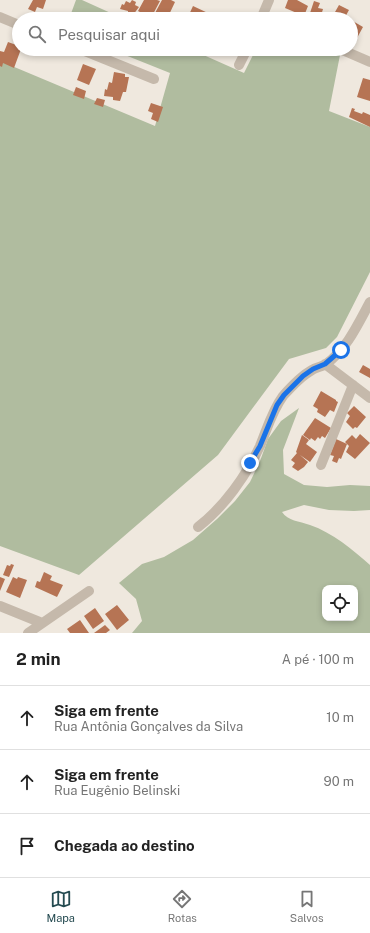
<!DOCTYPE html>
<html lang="pt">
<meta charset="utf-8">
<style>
body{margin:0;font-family:"Public Sans",sans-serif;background:#f2f2f2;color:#222}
.controls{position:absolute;right:12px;bottom:12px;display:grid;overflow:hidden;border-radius:8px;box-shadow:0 2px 6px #0003}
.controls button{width:36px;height:36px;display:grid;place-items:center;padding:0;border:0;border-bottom:1px solid #e0e0e0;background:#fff;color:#222;font:20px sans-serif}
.stop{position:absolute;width:12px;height:12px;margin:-9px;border:3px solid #1a73e8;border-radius:50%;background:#fff}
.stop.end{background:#1a73e8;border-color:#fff;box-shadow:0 1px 4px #0008}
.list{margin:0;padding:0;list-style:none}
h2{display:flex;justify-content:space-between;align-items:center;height:52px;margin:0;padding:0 16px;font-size:17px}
h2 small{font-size:13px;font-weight:400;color:#767676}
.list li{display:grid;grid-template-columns:26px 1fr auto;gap:12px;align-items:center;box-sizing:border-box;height:64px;padding:0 16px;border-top:1px solid #e0e0e0}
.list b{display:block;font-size:15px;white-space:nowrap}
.list p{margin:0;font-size:13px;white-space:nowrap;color:#767676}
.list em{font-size:13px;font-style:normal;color:#767676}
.icon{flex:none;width:22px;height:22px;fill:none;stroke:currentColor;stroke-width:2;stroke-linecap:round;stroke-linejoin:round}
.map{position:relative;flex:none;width:370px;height:633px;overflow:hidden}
.search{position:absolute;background:#fff;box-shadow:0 2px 6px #0003;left:12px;right:12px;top:12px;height:44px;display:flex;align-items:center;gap:10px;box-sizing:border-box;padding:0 14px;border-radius:22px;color:#767676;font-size:15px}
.sheet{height:244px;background:#fff}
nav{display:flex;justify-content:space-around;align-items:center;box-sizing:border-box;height:56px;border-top:1px solid #e0e0e0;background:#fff;font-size:11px;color:#767676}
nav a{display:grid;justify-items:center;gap:2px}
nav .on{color:#244a50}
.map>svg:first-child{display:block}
.green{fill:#b0bc9f;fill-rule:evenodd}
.building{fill:#b67454}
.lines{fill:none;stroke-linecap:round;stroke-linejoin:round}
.street{stroke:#c5b9ab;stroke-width:10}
.route{stroke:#1a73e8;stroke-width:5}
</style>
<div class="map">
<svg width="370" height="633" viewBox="0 0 370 633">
<rect width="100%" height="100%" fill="#efe8de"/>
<path class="green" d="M76 0H82L124 19H69Z
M110 49H190L244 73 256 49H326L340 55 329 111 370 127V272L337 337 326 348 289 359 218 455 79 575 0 546V61L155 126 170 73Z
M299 408 283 450 284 474 304 485 327 487 350 485 370 486V510L354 511 329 510 304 505 282 512C288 521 299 521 310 525 333 533 352 549 370 565V633H132L142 621 136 599 119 583 142 564 164 557 193 540 217 519 235 501 250 482 260 461 268 439 281 421ZM325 588H355V618H325Z"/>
<path class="building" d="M33 0H46L43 9 37 7 35 12 28 9Z
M132 0 136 2 135 5 139 7 133 15 128 12V11L120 9 122 4 124 5 126 1 130 3Z
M144 0H157L160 1 151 18 138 11Z
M162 0H171L175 2 167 19 155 13Z
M288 0H297L308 6 304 16 285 8Z
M314 1 320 3 318 8 323 9 320 19H308Z
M339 5 349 10 344 19H331Z
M193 6 210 14 208 19H187Z
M351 20 363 27 357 38 351 35Z
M8 42 19 46V49H21L14 68 3 63 2 67 0 66V51L4 52Z
M83 64 96 69 89 85 77 80Z
M114 72 125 74V77H129L126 92H123L120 101 113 100V97L104 96 105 89 107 90 109 82 112 83Z
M363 78 370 80V101L357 97Z
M76 87 86 91 84 99 73 95Z
M97 98 105 100 103 107 94 104Z
M151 103 163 107 158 122 151 119 153 113 148 111Z
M352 108 355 109 354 111 362 114 363 112 370 115V127L349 117Z
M363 365 370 369V378L359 372Z
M321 391 336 400V401L338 402 334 412 330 410 325 417 317 412 318 409 313 406Z
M354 406 366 417 357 428 355 427 353 429 346 422 350 416 347 413Z
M315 418 331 428 325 438 322 436 320 439 318 437 315 441 311 438 310 440 303 435Z
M360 434 370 443 355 459 346 452 349 446 345 442 352 435 356 439Z
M302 435 309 440 306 444 317 452 310 462 300 455 308 462 304 467 298 471 292 467 295 463 291 460 297 453 296 452Z
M336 439 347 444 341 459 339 458 337 463 332 461 334 456 330 455Z
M11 564 14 565 9 577 3 575 7 565 10 566Z
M44 572 52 576 50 580 63 585 57 597 35 587 37 581 40 582Z
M0 577 5 579 0 591Z
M13 577 17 579 18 577 27 580 20 598 6 592Z
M117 605 129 620 117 630 105 614Z
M95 608 104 621 93 629 84 616Z
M80 620 89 633H70L67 629Z
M105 625 110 630 106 633H94Z"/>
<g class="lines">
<path class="street" d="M263 15 272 19
M0 17 19 25
M261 19 269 0
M80 49 154 79
M340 49 370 62
M239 65 247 49
M325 364 370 398
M321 465 353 385
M198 527C224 507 246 476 260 446 267 429 272 411 283 396 291 387 301 376 312 370 316 367 322 367 326 364 347 349 358 324 370 302
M0 606 42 623
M28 633 89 591"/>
</g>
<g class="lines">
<path class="route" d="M250 463 260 446 277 405 284 395 303 376 313 369 325 364 341 350"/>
</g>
</svg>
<div class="controls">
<button><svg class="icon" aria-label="locate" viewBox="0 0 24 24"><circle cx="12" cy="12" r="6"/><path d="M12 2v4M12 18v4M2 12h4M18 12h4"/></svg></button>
</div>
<div class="stop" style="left:341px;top:350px"></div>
<div class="stop end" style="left:250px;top:463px"></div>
<div class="search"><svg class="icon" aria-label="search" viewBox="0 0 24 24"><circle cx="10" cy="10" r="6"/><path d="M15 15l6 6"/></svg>Pesquisar aqui</div>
</div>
<section class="sheet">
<h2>2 min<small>A pé · 100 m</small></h2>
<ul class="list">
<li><svg class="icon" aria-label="ahead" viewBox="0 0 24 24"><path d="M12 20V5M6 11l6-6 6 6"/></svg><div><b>Siga em frente</b><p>Rua Antônia Gonçalves da Silva</p></div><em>10 m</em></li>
<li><svg class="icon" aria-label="ahead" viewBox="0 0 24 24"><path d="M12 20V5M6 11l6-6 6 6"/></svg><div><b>Siga em frente</b><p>Rua Eugênio Belinski</p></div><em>90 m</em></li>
<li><svg class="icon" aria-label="arrive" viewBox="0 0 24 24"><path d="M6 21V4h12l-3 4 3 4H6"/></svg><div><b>Chegada ao destino</b></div></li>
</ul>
</section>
<nav>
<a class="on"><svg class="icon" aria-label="map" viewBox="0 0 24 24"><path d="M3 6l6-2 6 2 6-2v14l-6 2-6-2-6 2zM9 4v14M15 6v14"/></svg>Mapa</a>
<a><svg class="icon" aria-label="directions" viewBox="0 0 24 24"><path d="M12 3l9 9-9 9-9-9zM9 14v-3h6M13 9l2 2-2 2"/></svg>Rotas</a>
<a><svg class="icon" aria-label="saved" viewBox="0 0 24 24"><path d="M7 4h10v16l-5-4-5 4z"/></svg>Salvos</a>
</nav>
